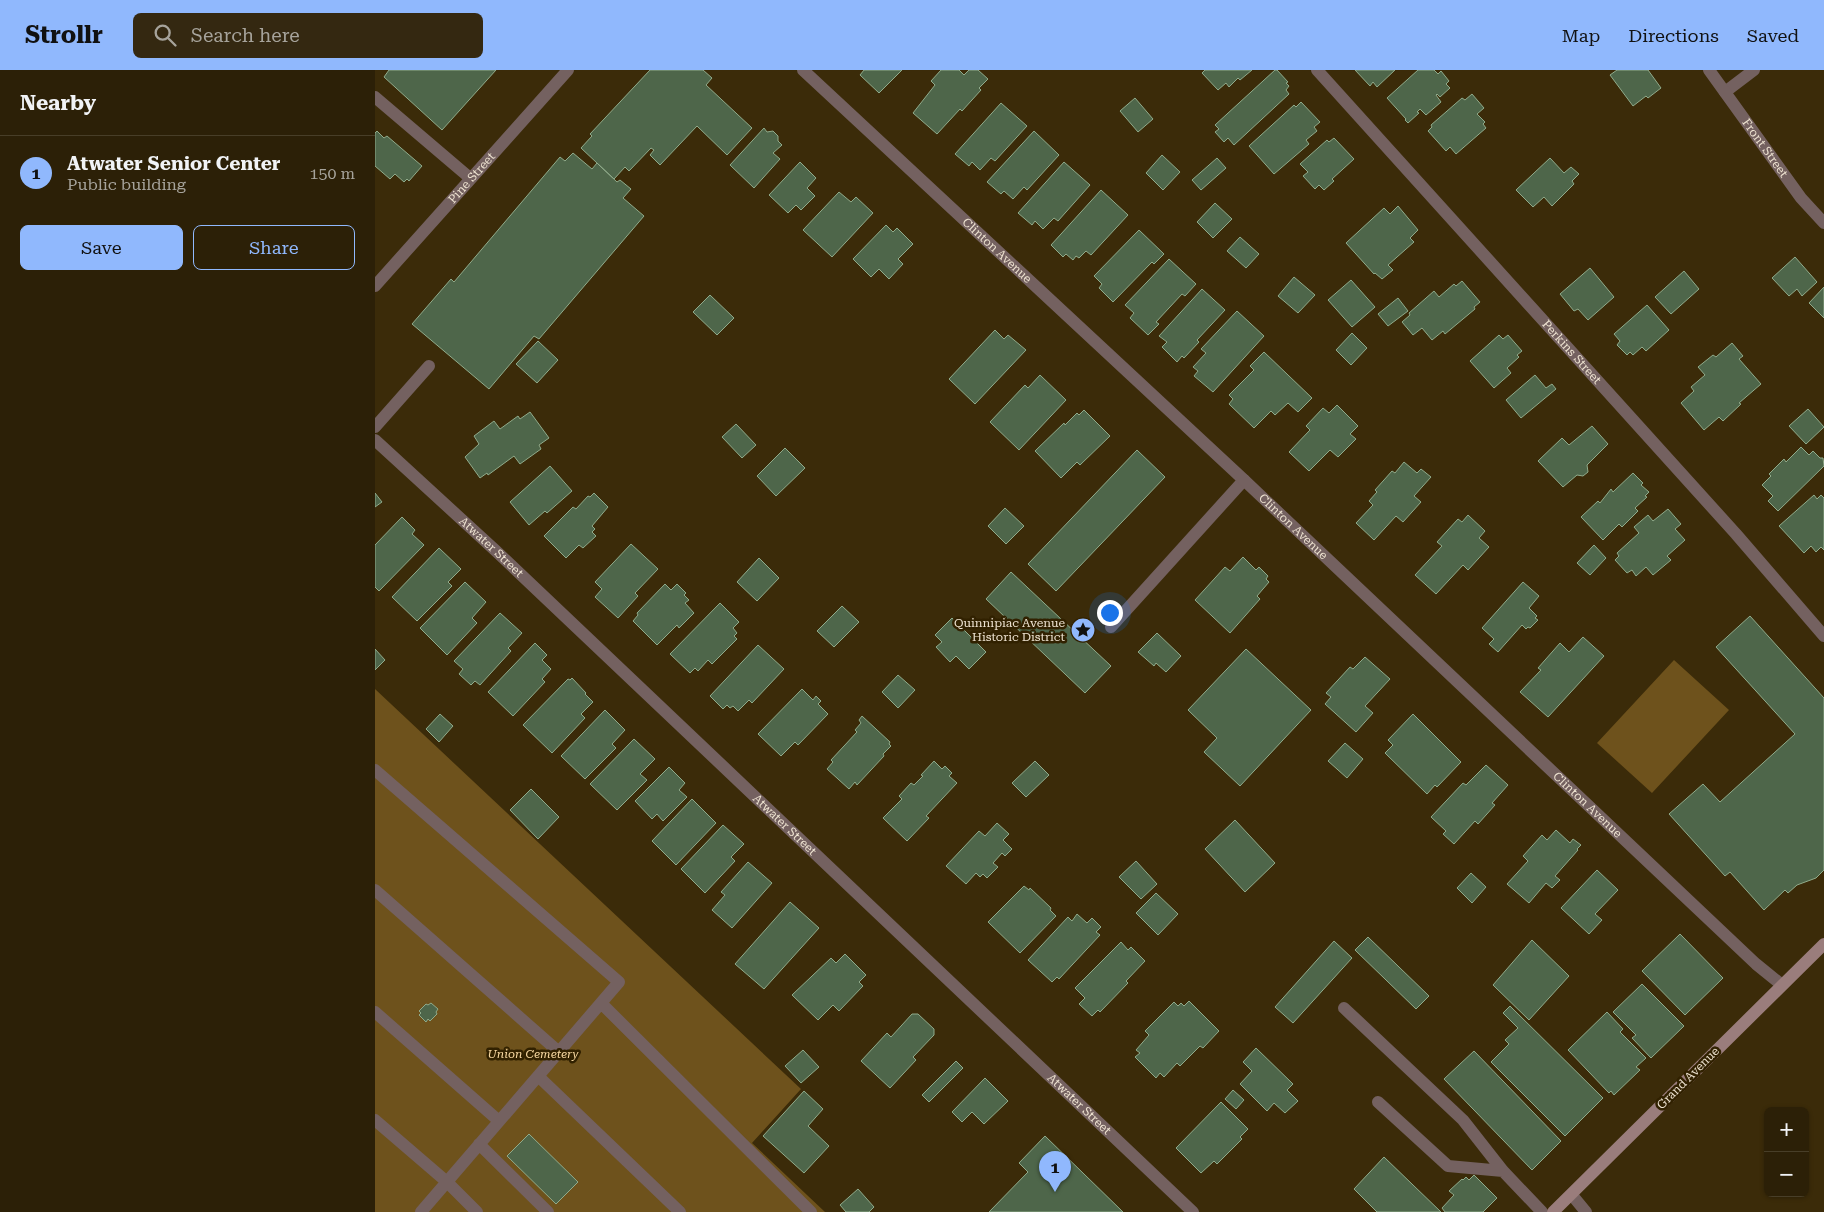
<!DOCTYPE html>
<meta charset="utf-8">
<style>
body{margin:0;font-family:"Roboto Serif",serif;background:#342811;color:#f1f3f6}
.controls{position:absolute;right:15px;bottom:15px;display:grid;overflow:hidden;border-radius:8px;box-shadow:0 1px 4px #0004}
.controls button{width:45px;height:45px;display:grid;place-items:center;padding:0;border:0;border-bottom:1px solid #483e28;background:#2c2007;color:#f1f3f6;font:25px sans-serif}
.you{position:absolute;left:734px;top:542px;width:18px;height:18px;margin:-12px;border:4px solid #fff;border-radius:50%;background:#1a73e8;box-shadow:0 0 0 8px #1a73e833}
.badge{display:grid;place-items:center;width:32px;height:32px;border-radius:50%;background:#90b8fd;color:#111;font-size:16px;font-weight:700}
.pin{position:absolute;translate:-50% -41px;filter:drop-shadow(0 1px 2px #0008)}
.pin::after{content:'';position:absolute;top:26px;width:18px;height:15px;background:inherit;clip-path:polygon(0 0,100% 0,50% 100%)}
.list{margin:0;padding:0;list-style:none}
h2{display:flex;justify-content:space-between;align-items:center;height:65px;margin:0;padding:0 20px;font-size:21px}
h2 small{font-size:16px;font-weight:400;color:#a6a39b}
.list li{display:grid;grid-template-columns:32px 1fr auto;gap:15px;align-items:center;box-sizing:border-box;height:75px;padding:0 20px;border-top:1px solid #483e28}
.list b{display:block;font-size:19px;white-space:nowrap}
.list p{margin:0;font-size:16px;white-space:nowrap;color:#a6a39b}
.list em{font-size:16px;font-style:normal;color:#a6a39b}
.actions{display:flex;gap:10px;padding:15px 20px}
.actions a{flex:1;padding:11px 0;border:1px solid #90b8fd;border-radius:8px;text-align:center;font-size:18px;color:#90b8fd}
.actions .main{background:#90b8fd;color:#111}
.icon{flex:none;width:28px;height:28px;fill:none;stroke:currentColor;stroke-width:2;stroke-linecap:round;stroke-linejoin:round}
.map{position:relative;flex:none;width:1449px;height:1142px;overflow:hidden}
header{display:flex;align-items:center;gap:30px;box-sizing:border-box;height:70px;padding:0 25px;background:#90b8fd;color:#111}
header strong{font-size:24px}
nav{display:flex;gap:28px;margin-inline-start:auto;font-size:18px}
.search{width:350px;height:45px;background:#342811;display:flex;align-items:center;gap:12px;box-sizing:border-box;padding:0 18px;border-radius:8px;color:#a6a39b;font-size:19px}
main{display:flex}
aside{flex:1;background:#2c2007}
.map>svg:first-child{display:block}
.green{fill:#6e521c}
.building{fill:#4e664a;stroke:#90ab8b}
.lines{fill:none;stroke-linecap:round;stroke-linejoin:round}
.lane{stroke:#746160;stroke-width:12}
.street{stroke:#746160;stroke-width:12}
.secondary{stroke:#9a7d7c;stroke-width:12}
.labels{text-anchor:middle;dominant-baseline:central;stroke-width:5;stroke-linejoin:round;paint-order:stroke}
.street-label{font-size:12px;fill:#eee3d1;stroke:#312100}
.poi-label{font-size:12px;fill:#eee3d1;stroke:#312100;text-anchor:end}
.park-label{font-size:12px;font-style:italic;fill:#f9d9a1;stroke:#312100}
</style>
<header>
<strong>Strollr</strong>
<div class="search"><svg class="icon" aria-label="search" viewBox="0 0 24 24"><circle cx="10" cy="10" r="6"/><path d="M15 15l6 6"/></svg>Search here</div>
<nav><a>Map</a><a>Directions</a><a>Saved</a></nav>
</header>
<main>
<aside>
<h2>Nearby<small></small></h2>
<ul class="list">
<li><span class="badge">1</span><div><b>Atwater Senior Center</b><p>Public building</p></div><em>150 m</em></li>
</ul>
<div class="actions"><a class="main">Save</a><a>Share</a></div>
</aside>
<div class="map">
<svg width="1449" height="1142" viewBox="0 0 1449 1142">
<rect width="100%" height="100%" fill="#3b2b09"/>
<path class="green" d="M1299 590 1354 640 1277 723 1222 673Z
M0 619 426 1019 377 1073 450 1142H0Z"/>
<path class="building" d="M14 0H121L67 60 9 7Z
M275 0H328L337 8 331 15 377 58 352 85 322 56 285 95 275 85 279 80 276 78 254 101 250 97 239 109 206 78 217 66 215 64Z
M489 0H527L504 23 485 5Z
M566 0H584L589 5 594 0H603L613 9 604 18 606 20 587 41 585 39 562 64 538 43 560 15 556 11Z
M830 0H877L865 10 863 8 854 17 851 13 843 20 827 3Z
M900 0H902L913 12 911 13 914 16 911 20 914 24 859 75 853 68 849 72 840 62 844 59 840 55Z
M980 0H1020L1002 17 998 12 995 16Z
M1043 0H1059L1063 4 1066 1 1074 11 1071 14 1075 18 1065 27 1062 24 1061 25 1066 32 1051 45 1045 39 1042 42 1044 43 1033 53 1030 50 1031 49 1012 28Z
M1242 0H1273L1286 18 1273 28 1271 26 1258 36 1235 5Z
M1097 24 1109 38 1102 44 1110 52 1108 54 1111 58 1081 84 1075 77 1071 81 1053 61 1057 57 1056 55 1087 28 1090 30Z
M760 28 778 49 763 62 745 41Z
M926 32 945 52 939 57 942 61 931 70 934 74 899 104 874 76 919 35 921 37Z
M626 33 652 56 620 91 616 88 605 100 597 92 594 96 580 84Z
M389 58 392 62 398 61 403 66V71L407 75 398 83 405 89 379 118 355 95Z
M2 61 9 68 12 66 47 96 34 111 32 109 29 112 20 104 15 109 0 96V63Z
M659 61 684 85 652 120 649 117 638 129 629 121 626 124 612 112Z
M959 68 979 89 957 109 959 111 949 120 944 115 940 119 928 106 933 102 925 94 952 70 954 72Z
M198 83 217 99 222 93 242 112 245 110 256 119 248 128 269 146 164 269 159 266 114 319 37 254 76 209 79 212 185 87 190 91Z
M787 85 805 102 788 120 771 103Z
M842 88 851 98 826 120 817 110Z
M1175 88 1189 103 1196 97 1204 104 1197 111 1199 114 1177 136 1169 127 1158 137 1141 120Z
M425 92 441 108 432 118 440 126 426 140 421 135 413 143 394 125Z
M689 92 715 115 683 151 679 148 668 159 660 151 657 155 643 143Z
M726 120 753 145 716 185 711 181 704 188 701 186 698 190 691 184 688 187 676 175Z
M464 122 476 132 481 127 498 143 457 187 428 160Z
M840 133 857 149 838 168 822 152Z
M1023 136 1043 160 1035 168 1039 172 1013 195 1018 200 1007 209 1000 203 999 204 971 173 1009 138 1015 144Z
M511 155 518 162 522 158 538 174 523 189 528 194 514 209 504 199 496 207 478 189Z
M764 160 789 184 779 194 777 192 738 232 724 218 727 214 719 206Z
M865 167 884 184 871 198 852 181Z
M1420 187 1442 212 1427 226 1422 219 1414 226 1397 208Z
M794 189 821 214 810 226 807 224 781 252 784 254 773 265 755 248 759 243 750 235Z
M1215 198 1239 227 1213 250 1203 239 1199 241 1185 224Z
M1309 201 1324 219 1296 244 1280 227Z
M919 207 940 225 923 243 903 226Z
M976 210 1000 237 977 257 953 230Z
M1087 211 1105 232 1099 237 1100 239 1070 264 1068 261 1057 270 1047 258 1038 265 1027 252 1035 245 1034 243 1059 221 1064 227 1079 214 1081 216Z
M1449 217V248L1434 233Z
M827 219 850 240 822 270 824 272 809 288 807 286 802 292 787 277 792 272 784 266Z
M335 225 359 248 342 265 318 242Z
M1023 228 1033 241 1013 256 1003 244Z
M1272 235 1294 260 1271 281 1267 277 1258 285 1255 282 1252 285 1242 275 1245 271 1239 264Z
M862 241 889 266 838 322 819 306 823 301 818 297 831 283 826 279Z
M620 260 629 269 633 265 651 280 600 334 574 309Z
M977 263 992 278 976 295 961 280Z
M1124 265 1128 269 1133 265 1147 281 1142 285 1144 287 1132 298 1136 303 1119 318 1095 291Z
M163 271 183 290 162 313 141 294Z
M1357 273 1368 286 1364 289 1386 314 1364 333 1366 334 1348 351 1344 347 1329 360 1306 333 1319 321 1316 317 1330 305 1323 297 1338 285 1341 287Z
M889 282 937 328 923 342 913 333 900 345 896 341 879 358 854 334 858 329 854 325 879 300 875 296Z
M665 305 691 330 644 380 615 352 650 315 653 318Z
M1160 305 1171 318 1177 314 1181 319 1146 348 1131 330Z
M962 335 983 356 975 364 981 369 963 387 955 380 934 401 914 382 935 360 931 356 948 338 954 343Z
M1433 339 1449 357 1431 374 1414 356Z
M709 340 735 366 705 395 702 392 686 408 660 381 689 353 690 355 702 343 704 345Z
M155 342 174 368 164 375 166 379 145 394 139 386 113 405 112 403 105 408 90 387 104 374 99 366 119 351 125 359 143 346 145 349Z
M361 354 381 375 367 388 347 367Z
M1217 356 1233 374 1212 395 1213 402 1208 406 1202 405 1188 417 1163 391 1187 368 1194 375Z
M1426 377 1434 385 1438 381 1445 388H1448L1449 396 1403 441 1393 431 1398 426 1387 415 1396 406 1394 404 1409 389 1411 392Z
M410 378 430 398 401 426 382 406Z
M762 380 790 407 681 521 653 494Z
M1029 392 1042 403 1046 399 1056 407 1039 426 1046 432 1028 452 1021 446 999 470 981 453 998 435 994 431 1002 422 1000 420 1017 401 1020 403Z
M175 396 197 421 172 443 170 441 154 455 135 432Z
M1258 403 1268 413 1266 415 1274 422 1270 426 1272 427 1260 438 1263 441 1247 457 1244 454 1228 470 1206 447 1223 431 1225 433 1236 419 1238 422Z
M0 423 7 432 0 437Z
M219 423 233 437 217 456 220 459 217 462 221 466 208 478 204 475 191 488 169 466 198 437 201 439 213 426 215 427Z
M1439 425 1442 429 1446 425 1449 428V480L1446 477 1441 482 1436 476 1429 483 1404 456Z
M630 438 649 456 631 474 613 456Z
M1293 439 1306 454 1300 459 1310 470 1292 486 1296 490 1278 505 1271 497 1261 506 1257 500 1252 503 1240 490 1244 486 1242 483 1264 463 1259 457 1273 445 1278 451Z
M1093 445 1110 461 1104 468 1114 477 1093 500 1088 495 1061 524 1040 505 1067 476 1062 472 1083 449 1087 452Z
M27 447 40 460 37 464 49 475 4 521 0 517V475Z
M256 474 283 499 260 523 263 526 243 548 220 527 227 519 220 512Z
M1219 475 1231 488 1215 505 1202 493Z
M64 478 86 499 73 512 77 516 42 551 17 527Z
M868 487 881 500 884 497 893 506 891 509 894 512 882 526 885 529 855 563 820 530 850 497 855 501Z
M384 488 404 508 382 531 362 512Z
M636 502 736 596 710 623 611 529Z
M90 512 111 532 97 548 102 553 72 585 45 558Z
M1148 512 1164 526 1154 538 1162 546 1160 548 1163 550 1155 558 1153 557 1151 559 1147 555 1123 582 1114 574 1119 569 1107 558Z
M290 514 296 520 302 514 311 523 309 525 314 530 310 533 319 543 304 558 302 555 282 575 258 551 263 545 262 543Z
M345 533 364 552 358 558 362 563 359 566 362 569 337 594 333 590 323 601 320 598 315 603 295 584Z
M467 536 484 552 459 577 442 561Z
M125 543 147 563 133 578 136 581 105 615 100 611 96 615 84 604 88 599 79 591Z
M1375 546 1449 628V800L1441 808 1422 815 1413 823 1410 820 1389 840 1355 802 1350 806 1294 744 1328 714 1345 732 1420 664 1341 577Z
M577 548 611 582 594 599 581 586 575 592 561 577 567 572 560 565Z
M782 563 806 586 791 602 781 593 779 596 763 582Z
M1208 567 1229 586 1173 647 1145 622 1166 600 1163 598 1185 573 1194 582Z
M160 573 172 585 167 590 176 599 167 609 170 612 138 646 113 622Z
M383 575 409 599 377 633 374 630 363 641 358 636 355 638 352 635 348 639 335 626Z
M0 579 10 590 0 600Z
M871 579 936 640 865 716 829 682 842 668 813 640Z
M990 587 1015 609 990 636 998 643 981 662 950 634 956 627 951 623 975 597 978 599Z
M523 605 540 620 523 638 507 622Z
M197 608 211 623 210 624 218 632 206 644 210 648 177 683 148 655 193 609 195 610Z
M427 619 438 630 441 626 446 631 443 634 453 644 423 675 420 672 406 686 383 664Z
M230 640 250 660 237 674 241 678 210 709 186 686Z
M65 644 78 656 64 672 51 659Z
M1038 644 1086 692 1062 717 1060 715 1052 724 1010 683 1018 675 1013 670Z
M487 646 515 672 514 674 516 676 508 684 509 686 482 715 480 712 474 719 452 699 458 692 456 690 482 662 480 660 486 653 484 650Z
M259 669 280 689 265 704 272 710 242 740 215 714Z
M970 673 988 689 972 708 953 691Z
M559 691 567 699 570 696 577 703 574 706 582 713 551 746 554 748 532 771 508 748 527 729 524 726 536 713 539 715 548 706 546 705Z
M660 691 674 705 651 727 637 713Z
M1111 695 1133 715 1117 733 1120 735 1103 754 1100 751 1079 774 1068 764 1071 761 1056 747 1088 713 1091 715Z
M294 697 310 713 304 720 312 727 288 751 282 744 277 749 260 731Z
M156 719 184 747 163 769 135 740Z
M317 729 341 753 301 795 277 771Z
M860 750 900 793 870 822 830 779Z
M622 753 634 764 628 770 637 779 630 786 627 783 618 793 623 797 612 808 608 804 605 807 601 803 591 814 571 796 604 761 610 766Z
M348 755 369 774 356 787 360 791 330 823 306 799Z
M1181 760 1195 773 1198 769 1206 775 1202 779 1203 780 1180 806 1185 810 1177 818 1171 813 1154 833 1132 814 1153 791 1148 786 1167 765 1172 770Z
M761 791 782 814 766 829 744 807Z
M373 792 397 813 357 858 337 840 350 825 346 822Z
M1222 800 1243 820 1220 844 1227 850 1214 864 1186 838Z
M1096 803 1111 817 1097 833 1082 818Z
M649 816 654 820 655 818 676 838 675 840 681 846 645 883 613 852Z
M781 823 803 844 783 865 761 843Z
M415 832 444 858 389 919 360 894Z
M702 844 712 853 717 848 726 857 721 862 725 865 684 909 682 907 677 912 653 890 693 847 697 851Z
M1305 864 1348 908 1310 945 1267 901Z
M993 867 1054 926 1041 939 980 880Z
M1157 870 1194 906 1154 950 1118 915Z
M959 871 977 888 918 953 900 937Z
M746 872 753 880 756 877 770 891 751 911 753 913 725 942 723 940 717 946 704 934 710 928 700 918Z
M470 884 491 905 484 912 488 916 464 941 458 935 443 950 417 925 456 888 461 893Z
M1267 914 1309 956 1276 988 1257 968 1261 965 1238 942Z
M814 931 844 961 828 978 825 976 805 996 802 993 789 1007 785 1003 781 1008 760 987 765 983 761 980 774 965 770 961 799 932 803 936 806 933 809 936Z
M56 933 63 939 61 942 62 944 55 951 53 949 51 952 44 945 46 943 44 941 51 934 53 935Z
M1135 936 1228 1028 1190 1066 1116 992 1134 974 1130 970 1143 958 1128 943Z
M1232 942 1248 959 1245 962 1271 988 1261 997 1265 1000 1239 1025 1236 1021 1234 1023 1193 980Z
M537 944H543L559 959V965L538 987 541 990 515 1018 486 991 512 963 516 967Z
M881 978 918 1014 912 1020 923 1031 910 1043 899 1033 892 1041 865 1014 877 1001 868 992Z
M428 980 444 997 426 1013 410 996Z
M1099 981 1186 1071 1157 1100 1069 1009Z
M581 991 588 998 554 1032 547 1025Z
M610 1008 633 1031 609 1054 597 1042 587 1052 577 1042Z
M858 1020 869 1030 861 1039 850 1029Z
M429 1021 448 1039 433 1056 454 1076 429 1103 388 1066Z
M846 1032 873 1059 865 1067 867 1069 842 1094 839 1091 826 1103 801 1078Z
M154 1064 203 1112 181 1134 132 1086Z
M670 1066 748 1142H614L653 1102 644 1093Z
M1009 1087 1066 1142H1002L979 1119Z
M1099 1105 1122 1128 1108 1142H1070L1067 1138 1079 1125 1074 1121 1087 1109 1088 1110 1091 1107 1094 1110Z
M483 1119 499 1137 494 1142H471L465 1135Z"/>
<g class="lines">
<path class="lane" d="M1350 22 1379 0
M0 27 95 108
M0 357 54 296
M736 557 869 410
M0 700 244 912 46 1142
M0 820 184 982
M226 933 436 1142
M969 938 1088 1050 1128 1101 1167 1142
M0 942 124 1051
M163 1006 305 1142
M1003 1032 1073 1096 1128 1101
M0 1050 72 1112 102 1142
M104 1074 173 1142"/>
<g class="street">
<path id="s1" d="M428 0 869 410 1381 894 1407 915"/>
<path id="s2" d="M942 0 1361 464 1449 566"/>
<path id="s3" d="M1334 0 1426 128 1449 153"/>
<path id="s4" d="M0 216 193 0"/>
<path id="s5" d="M0 370 121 481 818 1142"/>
<path d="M1197 1125 1211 1142"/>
</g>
<path class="secondary" d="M1178 1142 1449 874"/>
</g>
<defs>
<symbol id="sight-disc" viewBox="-11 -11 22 22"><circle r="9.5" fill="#90b8fd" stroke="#312100"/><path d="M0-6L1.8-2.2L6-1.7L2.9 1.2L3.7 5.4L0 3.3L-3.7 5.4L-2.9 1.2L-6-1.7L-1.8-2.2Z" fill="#111"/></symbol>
</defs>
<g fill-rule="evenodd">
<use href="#sight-disc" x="694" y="546" width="28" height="28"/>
</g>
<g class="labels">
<g class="street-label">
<text stroke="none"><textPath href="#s3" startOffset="96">Front Street</textPath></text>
<text stroke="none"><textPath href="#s4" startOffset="145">Pine Street</textPath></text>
<text stroke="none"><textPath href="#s1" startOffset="265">Clinton Avenue</textPath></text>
<text stroke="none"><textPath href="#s2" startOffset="380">Perkins Street</textPath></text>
<text stroke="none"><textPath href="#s1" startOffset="670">Clinton Avenue</textPath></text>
<text stroke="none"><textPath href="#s5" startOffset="158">Atwater Street</textPath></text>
<text stroke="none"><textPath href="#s1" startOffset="1075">Clinton Avenue</textPath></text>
<text stroke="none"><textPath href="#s5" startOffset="562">Atwater Street</textPath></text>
<text transform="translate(1313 1008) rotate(-45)">Grand Avenue</text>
<text stroke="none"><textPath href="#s5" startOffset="968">Atwater Street</textPath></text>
</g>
<g class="poi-label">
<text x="690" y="553">Quinnipiac Avenue<tspan x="690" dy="14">Historic District</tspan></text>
</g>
<g class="park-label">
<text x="158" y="984">Union Cemetery</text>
</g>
</g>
</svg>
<div class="controls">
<button>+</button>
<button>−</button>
</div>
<div class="you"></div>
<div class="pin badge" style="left:680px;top:1122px">1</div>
</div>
</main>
